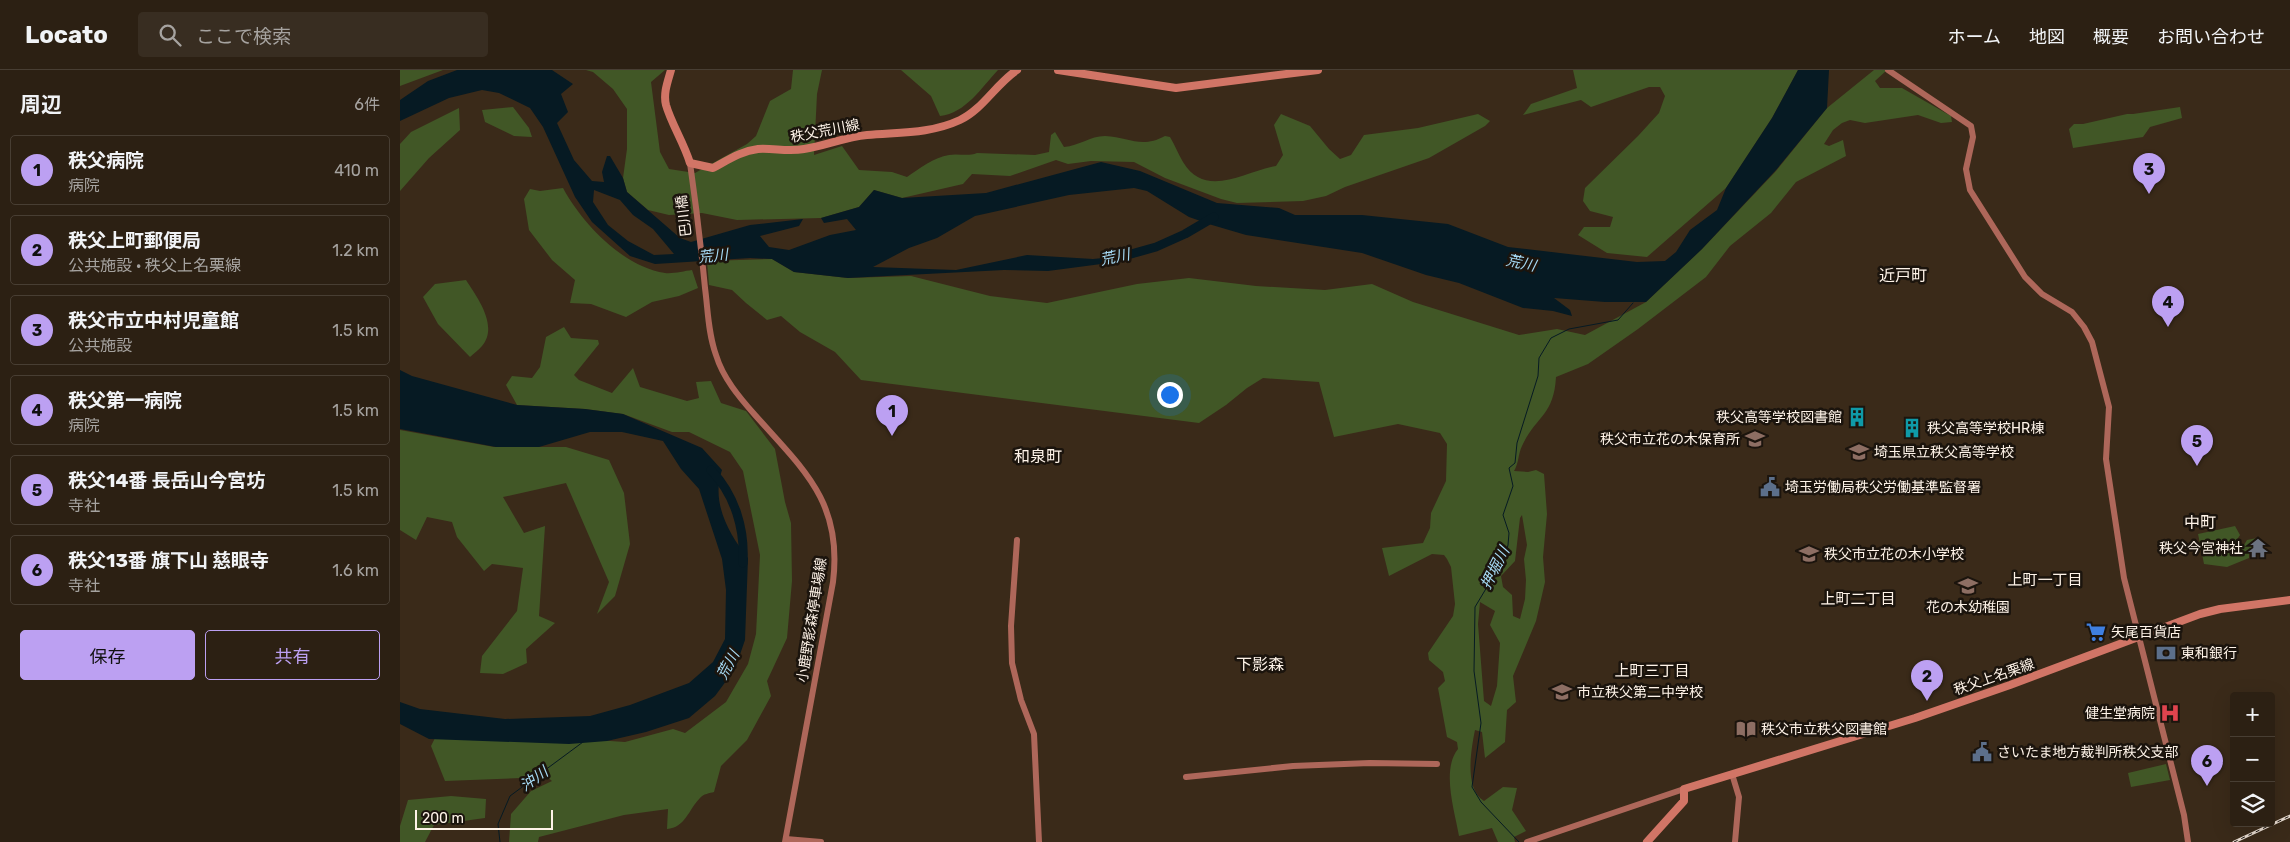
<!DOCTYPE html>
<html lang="ja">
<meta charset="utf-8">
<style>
body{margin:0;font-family:Rubik,"Noto Sans JP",sans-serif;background:#382d21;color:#f1f3f6}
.controls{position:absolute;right:15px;bottom:15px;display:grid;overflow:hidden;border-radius:5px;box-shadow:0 5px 20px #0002}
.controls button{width:45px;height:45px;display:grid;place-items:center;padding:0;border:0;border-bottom:1px solid #483e33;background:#2c2013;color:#f1f3f6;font:25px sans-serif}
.scale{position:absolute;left:15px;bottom:12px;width:138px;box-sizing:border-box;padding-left:5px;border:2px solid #fef3e8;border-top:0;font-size:14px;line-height:18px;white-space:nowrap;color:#fef3e8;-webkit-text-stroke:4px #1b140d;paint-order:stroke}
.you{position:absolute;left:769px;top:324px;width:18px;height:18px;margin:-12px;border:4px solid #fff;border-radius:50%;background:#1a73e8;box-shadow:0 0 0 8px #1a73e833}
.badge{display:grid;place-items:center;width:32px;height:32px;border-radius:50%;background:#bca0f2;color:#111;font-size:16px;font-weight:700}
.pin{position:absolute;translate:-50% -41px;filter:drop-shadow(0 1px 2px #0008)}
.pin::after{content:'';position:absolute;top:26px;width:18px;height:15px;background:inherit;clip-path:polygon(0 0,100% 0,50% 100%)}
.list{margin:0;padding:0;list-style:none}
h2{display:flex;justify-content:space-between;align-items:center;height:65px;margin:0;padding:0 20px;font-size:21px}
h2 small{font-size:16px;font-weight:400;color:#a6a3a0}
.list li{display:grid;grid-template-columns:32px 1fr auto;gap:15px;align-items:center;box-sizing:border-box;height:70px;margin:0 10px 10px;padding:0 10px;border:1px solid #483e33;border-radius:5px}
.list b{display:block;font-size:19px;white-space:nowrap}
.list p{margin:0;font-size:16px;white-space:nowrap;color:#a6a3a0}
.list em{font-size:16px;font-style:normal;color:#a6a3a0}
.actions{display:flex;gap:10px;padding:15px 20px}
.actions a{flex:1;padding:11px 0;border:1px solid #bca0f2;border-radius:5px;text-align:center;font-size:18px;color:#bca0f2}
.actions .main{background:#bca0f2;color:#111}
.icon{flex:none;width:28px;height:28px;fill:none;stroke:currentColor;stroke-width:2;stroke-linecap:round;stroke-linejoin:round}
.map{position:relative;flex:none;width:1890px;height:772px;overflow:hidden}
header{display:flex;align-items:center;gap:30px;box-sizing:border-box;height:70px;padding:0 25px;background:#2c2013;border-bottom:1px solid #483e33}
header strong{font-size:24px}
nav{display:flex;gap:28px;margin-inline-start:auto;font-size:18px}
.search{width:350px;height:45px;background:#382d21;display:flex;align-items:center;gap:12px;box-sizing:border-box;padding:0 18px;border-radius:5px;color:#a6a3a0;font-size:19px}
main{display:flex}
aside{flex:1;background:#2c2013}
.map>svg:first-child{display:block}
.green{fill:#415726;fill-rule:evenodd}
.water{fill:#061a23;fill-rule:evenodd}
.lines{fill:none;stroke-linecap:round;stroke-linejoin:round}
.stream{stroke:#061a23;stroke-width:1}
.river{stroke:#061a23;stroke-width:9}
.secondary{stroke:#ae675a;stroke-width:6}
.primary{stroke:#d17566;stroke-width:8}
.rail-casing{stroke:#e6dacf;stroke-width:3}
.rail{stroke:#1b140d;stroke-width:1;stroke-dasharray:4;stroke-linecap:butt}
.labels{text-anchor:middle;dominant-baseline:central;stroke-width:5;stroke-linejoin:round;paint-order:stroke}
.street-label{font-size:14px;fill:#fef3e8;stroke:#1b140d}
.poi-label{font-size:14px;fill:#fef3e8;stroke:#1b140d;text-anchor:start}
.water-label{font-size:15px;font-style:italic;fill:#a5d9f4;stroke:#1b140d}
.neighbourhood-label{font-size:15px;fill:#fef3e8;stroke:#1b140d}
.quarter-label{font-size:16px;fill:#fef3e8;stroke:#1b140d}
</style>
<header>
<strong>Locato</strong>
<div class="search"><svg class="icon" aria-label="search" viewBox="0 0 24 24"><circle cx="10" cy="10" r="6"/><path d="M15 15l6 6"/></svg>ここで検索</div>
<nav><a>ホーム</a><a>地図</a><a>概要</a><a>お問い合わせ</a></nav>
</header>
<main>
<aside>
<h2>周辺<small>6件</small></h2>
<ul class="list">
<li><span class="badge">1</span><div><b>秩父病院</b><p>病院</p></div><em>410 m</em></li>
<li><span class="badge">2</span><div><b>秩父上町郵便局</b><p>公共施設 · 秩父上名栗線</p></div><em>1.2 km</em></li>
<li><span class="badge">3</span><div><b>秩父市立中村児童館</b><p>公共施設</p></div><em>1.5 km</em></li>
<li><span class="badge">4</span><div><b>秩父第一病院</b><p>病院</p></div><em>1.5 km</em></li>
<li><span class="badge">5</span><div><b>秩父14番 長岳山今宮坊</b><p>寺社</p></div><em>1.5 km</em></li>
<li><span class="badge">6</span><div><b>秩父13番 旗下山 慈眼寺</b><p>寺社</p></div><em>1.6 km</em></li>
</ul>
<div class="actions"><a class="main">保存</a><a>共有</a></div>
</aside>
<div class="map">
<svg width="1890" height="772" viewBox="0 0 1890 772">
<rect width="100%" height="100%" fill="#3a2a19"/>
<path class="green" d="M0 0H43L0 16Z
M186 0H265L251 12 260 82 269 99 295 103 347 74 356 66 370 31 391 19 393 0H422L417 24 414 85 442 76 459 100 492 102 507 107C519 99 534 87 549 85 559 83 567 87 577 83L635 85 649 82 651 65 655 62 664 77C679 76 690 66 705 66 729 67 741 79 765 66L770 67C775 75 778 84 783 92 806 130 845 101 876 96L883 85 874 55 881 44 910 56 929 79 940 89 951 85 964 65 1018 58 1078 44 1090 51 1085 56 1029 88 945 117 926 126 903 131 837 133 821 129 765 108 734 92 691 91 668 94 656 90 610 106 572 104 563 114 502 128 474 120 459 137 421 148 337 150 302 143 269 145 248 140 227 122 223 108 227 79V39L213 19 193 2Z
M501 0H598C581 18 566 43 540 46L531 26Z
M1173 0H1398L1372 48 1326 118 1247 187 1207 183 1178 165 1184 157H1210L1213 147 1190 141 1183 131 1185 118 1238 66 1259 43 1265 26 1260 17H1249L1191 37 1181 30 1123 45 1131 34 1177 18Z
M1474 0H1487L1475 11 1480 18H1502L1551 46 1552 52 1541 53 1518 45 1465 53 1450 50 1442 53 1433 60 1424 74 1429 76 1443 70 1446 86 1396 112 1371 143 1330 176 1306 207 1238 259 1188 294 1156 307C1154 346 1135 347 1122 376 1118 384 1119 393 1114 401L1128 402 1136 400 1144 404 1147 444 1143 487 1145 512 1136 551 1113 606 1116 632 1107 640 1105 672 1085 688 1082 662 1075 660C1071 680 1064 719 1084 731L1103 717 1117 718 1112 740 1126 761 1114 767 1115 772H1098L1092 758 1059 766C1055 742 1041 700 1058 679L1057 672 1047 667 1038 618 1045 611 1043 602 1029 590 1028 583 1053 546 1055 534 1051 497 1047 489 1044 485 1032 484 989 506 982 478 1023 473 1030 458 1031 443 1046 411 1047 374 1040 363 998 354 934 367 919 312 863 308 847 318 826 335 799 353 461 310 435 282 400 262 381 246 367 250 346 233 332 220 309 215 307 191 372 189 394 202 448 208 511 206 590 226 647 233 737 214 789 208 856 216 925 220 972 214 1013 232 1119 265 1157 259 1185 265 1246 232 1302 179 1376 101 1427 38ZM1122 445 1127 475 1124 489 1126 510 1125 529 1120 549 1113 546 1112 525 1103 517 1101 506 1115 491 1120 448ZM1080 532 1095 541 1090 555 1100 573 1097 616 1091 636 1084 631 1078 554Z
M113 37 129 58 132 67 114 66 85 52 82 40Z
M1780 37 1782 48 1750 57 1743 67 1673 78 1669 59 1674 54H1683L1727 44H1733Z
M59 38 60 60 29 88 0 121V74L11 62Z
M163 118C182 153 223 197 265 203 273 204 284 201 292 200L298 218 279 226 252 232 226 247 191 234 170 233 175 210 152 190 129 160 124 129 130 119 140 121Z
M66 210C77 227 99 256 82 276 79 280 74 283 70 287L38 254 23 227 35 214Z
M164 257 171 268 198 270 199 274 174 305 179 310 212 323 233 298 240 317 287 331 299 328 296 312 311 311 321 333 346 341 375 379 385 432 391 453 392 511 387 568 367 611 371 626 347 670 321 696 314 722C310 723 303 724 300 728 289 739 285 758 267 759L268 739 224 745 139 767 138 772H109L111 744 131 721 152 711 147 707 45 711 31 676 37 664 136 666 225 672 273 659 285 663 326 632 348 594 356 564 360 485 343 401 330 382 289 362H272L223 344 185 339 117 335 106 315 112 306 132 308 140 297 146 267Z
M0 360 94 377H166L209 390 224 423 230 474 215 526 197 544 209 512 166 413 103 427 124 463 145 456 139 546 155 553 126 579 127 593 103 604 80 603 82 586 117 541 123 498 92 494 84 501 57 467 52 452 27 447 16 470 0 460Z
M1835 456 1840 465 1834 474 1820 476 1818 480 1824 484 1841 480 1847 470 1857 468 1858 475 1849 479V488L1827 497 1804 494 1798 464Z
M1766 694 1770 710 1731 717 1728 703Z
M51 726 86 729 85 748 34 755 25 772H0V756L8 730Z"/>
<path class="water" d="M57 0H152L173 14 161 24 168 42 157 53 174 90 192 111 204 112 202 102 207 86H210L223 108 227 122 280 168 291 172 350 155 403 149 399 156 360 166 369 177 389 180 430 165 456 160 447 149 424 153 421 148 459 137 474 120 502 128 586 123 701 92 740 101 817 133 879 138 895 145H962L1048 154 1108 177 1237 192 1265 191 1276 182 1290 160 1317 140 1326 118 1372 48 1398 0H1429L1427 38 1376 100 1302 179 1246 232H1205L1154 228 1170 240 1172 246 1153 241 1123 238 1059 213 1026 205 962 183 846 165 812 155 789 147 747 121 734 118 669 125 575 146 537 168 509 178 473 197 556 200 627 185 693 189 733 185 724 191 648 201 604 200 448 208 394 202 372 189 350 188 255 194 230 186 192 152 175 127 143 57 130 38 99 23 82 20 49 28 0 51V30L28 11ZM194 120 220 130 233 145 253 159 274 184 254 185 228 171 208 155 193 132Z
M0 300 12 306 117 335 185 339 223 344 302 378 322 400C311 432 328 463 348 488L345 570 335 599 315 626 289 648 246 662 207 671 169 674 29 669 0 654V632L20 639 105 649 190 646 230 635 289 613 313 592 325 569 326 520 322 489 299 419 281 399 263 371 222 362H190L139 377H96L0 359Z"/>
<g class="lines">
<path class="stream" d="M100 772 98 754 110 726 183 672
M1119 772 1081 732 1072 717 1081 653 1074 601 1075 537 1105 487 1108 475 1109 463 1103 445 1113 416 1109 398 1115 393 1117 373 1138 306 1139 288 1151 268 1169 259 1218 250 1233 233"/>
<path class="river" d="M713 189 756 177 785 164 814 147
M311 400C335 425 345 459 343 493"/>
<path class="secondary" d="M1488 0 1571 56 1573 67 1566 99 1570 120 1625 207 1642 224 1672 242 1684 257 1692 272 1709 337 1706 389 1724 508 1784 745 1788 772
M290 93C296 135 301 176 305 218 308 240 308 263 316 285 323 308 339 327 355 345 403 399 443 432 433 512L385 772
M617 470 611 556 612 593 621 630 634 664 639 772
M1332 704 1339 727 1335 772
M786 707 893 696 970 693 1037 694
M386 769 421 772
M1127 772 1284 719"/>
<path class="primary" d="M271 0C268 11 263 23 266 35 271 53 284 73 290 93L313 98C328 90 341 81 358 79 374 78 388 82 404 79 425 76 445 67 467 65 499 62 530 64 560 50 583 39 596 14 617 0
M658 0 776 18 918 0
M1247 772 1284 731V719L1515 648 1610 615 1800 544 1820 539 1890 530"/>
<defs>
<path id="rail" d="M1834 772 1890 746"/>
</defs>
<use href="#rail" class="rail-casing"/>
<use href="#rail" class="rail"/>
</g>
<defs>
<symbol id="building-bare" viewBox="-9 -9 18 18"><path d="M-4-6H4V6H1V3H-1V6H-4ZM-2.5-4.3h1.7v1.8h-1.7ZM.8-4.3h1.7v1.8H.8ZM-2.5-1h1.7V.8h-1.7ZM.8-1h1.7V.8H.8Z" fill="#0f9aa8" stroke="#1b140d" stroke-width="2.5" paint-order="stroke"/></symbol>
<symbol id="school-bare" viewBox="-9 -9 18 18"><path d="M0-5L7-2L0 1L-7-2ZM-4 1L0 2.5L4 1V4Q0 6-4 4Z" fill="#8d6e63" stroke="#1b140d" stroke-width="2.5" paint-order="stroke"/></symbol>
<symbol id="civic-bare" viewBox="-9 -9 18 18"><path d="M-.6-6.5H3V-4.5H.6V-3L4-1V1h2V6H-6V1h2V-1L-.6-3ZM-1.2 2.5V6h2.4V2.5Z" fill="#5c6f8a" stroke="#1b140d" stroke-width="2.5" paint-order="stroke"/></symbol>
<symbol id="temple-bare" viewBox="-9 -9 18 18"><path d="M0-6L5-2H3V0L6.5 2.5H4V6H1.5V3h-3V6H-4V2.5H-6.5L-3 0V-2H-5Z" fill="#6b7280" stroke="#1b140d" stroke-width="2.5" paint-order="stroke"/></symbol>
<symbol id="supermarket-bare" viewBox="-9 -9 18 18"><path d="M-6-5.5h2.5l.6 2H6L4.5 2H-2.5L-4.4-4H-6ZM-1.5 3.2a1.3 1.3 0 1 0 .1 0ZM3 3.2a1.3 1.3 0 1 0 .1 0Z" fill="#3f7fe0" stroke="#1b140d" stroke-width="2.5" paint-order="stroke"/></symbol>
<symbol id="bank-bare" viewBox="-9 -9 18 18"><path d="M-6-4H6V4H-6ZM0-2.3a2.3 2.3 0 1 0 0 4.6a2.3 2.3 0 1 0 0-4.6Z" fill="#5c6f8a" stroke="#1b140d" stroke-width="2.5" paint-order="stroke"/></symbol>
<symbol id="hospital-bare" viewBox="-9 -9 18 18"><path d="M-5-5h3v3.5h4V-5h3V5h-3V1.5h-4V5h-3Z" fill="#e0444e" stroke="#1b140d" stroke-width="2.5" paint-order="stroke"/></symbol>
<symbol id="library-bare" viewBox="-9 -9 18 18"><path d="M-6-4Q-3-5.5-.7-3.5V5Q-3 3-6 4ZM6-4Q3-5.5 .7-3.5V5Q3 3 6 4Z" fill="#8d6e63" stroke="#1b140d" stroke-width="2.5" paint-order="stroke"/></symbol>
</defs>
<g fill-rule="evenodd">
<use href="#building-bare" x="1443" y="333" width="28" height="28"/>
<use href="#building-bare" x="1498" y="344" width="28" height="28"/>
<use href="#school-bare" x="1341" y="355" width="28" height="28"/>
<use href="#school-bare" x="1445" y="368" width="28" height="28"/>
<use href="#civic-bare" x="1356" y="403" width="28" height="28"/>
<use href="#temple-bare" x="1844" y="464" width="28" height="28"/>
<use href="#school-bare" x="1395" y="470" width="28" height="28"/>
<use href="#school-bare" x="1554" y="502" width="28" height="28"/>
<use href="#supermarket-bare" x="1682" y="548" width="28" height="28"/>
<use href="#bank-bare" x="1752" y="569" width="28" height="28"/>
<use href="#school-bare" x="1148" y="608" width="28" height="28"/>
<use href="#hospital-bare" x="1756" y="629" width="28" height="28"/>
<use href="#library-bare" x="1332" y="645" width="28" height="28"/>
<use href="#civic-bare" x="1568" y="668" width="28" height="28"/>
</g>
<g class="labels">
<g class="street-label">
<text transform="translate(425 61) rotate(-11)">秩父荒川線</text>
<text transform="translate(284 146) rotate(-97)">巴川橋</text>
<text transform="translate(412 550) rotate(-81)">小鹿野影森停車場線</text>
<text transform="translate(1594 607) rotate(-19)">秩父上名栗線</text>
</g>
<g class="poi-label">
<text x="1442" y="347" text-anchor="end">秩父高等学校図書館</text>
<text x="1527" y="358">秩父高等学校HR棟</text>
<text x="1340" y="369" text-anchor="end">秩父市立花の木保育所</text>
<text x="1474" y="382">埼玉県立秩父高等学校</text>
<text x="1385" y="417">埼玉労働局秩父労働基準監督署</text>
<text x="1843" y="478" text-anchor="end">秩父今宮神社</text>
<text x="1424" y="484">秩父市立花の木小学校</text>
<text x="1568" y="537" text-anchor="middle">花の木幼稚園</text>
<text x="1711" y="562">矢尾百貨店</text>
<text x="1781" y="583">東和銀行</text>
<text x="1177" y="622">市立秩父第二中学校</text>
<text x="1755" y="643" text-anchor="end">健生堂病院</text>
<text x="1361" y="659">秩父市立秩父図書館</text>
<text x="1597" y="682">さいたま地方裁判所秩父支部</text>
</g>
<g class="water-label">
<text transform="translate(313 186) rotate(-6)">荒川</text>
<text transform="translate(715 187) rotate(-12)">荒川</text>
<text transform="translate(1121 193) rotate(12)">荒川</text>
<text transform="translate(1095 498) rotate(-63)">押堀川</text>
<text transform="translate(328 595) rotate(-62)">荒川</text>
<text transform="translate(134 709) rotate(-36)">沖川</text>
</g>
<g class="neighbourhood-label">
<text x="1645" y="510">上町一丁目</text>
<text x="1458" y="529">上町二丁目</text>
<text x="1252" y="601">上町三丁目</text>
</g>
<g class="quarter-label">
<text x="1503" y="205">近戸町</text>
<text x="638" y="386">和泉町</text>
<text x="1800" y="452">中町</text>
<text x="860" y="594">下影森</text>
</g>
</g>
</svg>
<div class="controls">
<button>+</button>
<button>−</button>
<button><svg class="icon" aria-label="layers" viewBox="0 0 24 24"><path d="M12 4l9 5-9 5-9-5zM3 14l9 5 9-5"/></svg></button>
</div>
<div class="scale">200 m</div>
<div class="you"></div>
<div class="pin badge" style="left:492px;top:366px">1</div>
<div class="pin badge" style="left:1527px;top:631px">2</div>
<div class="pin badge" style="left:1749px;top:124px">3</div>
<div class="pin badge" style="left:1768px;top:257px">4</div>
<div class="pin badge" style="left:1797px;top:396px">5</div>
<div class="pin badge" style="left:1807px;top:716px">6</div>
</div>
</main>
